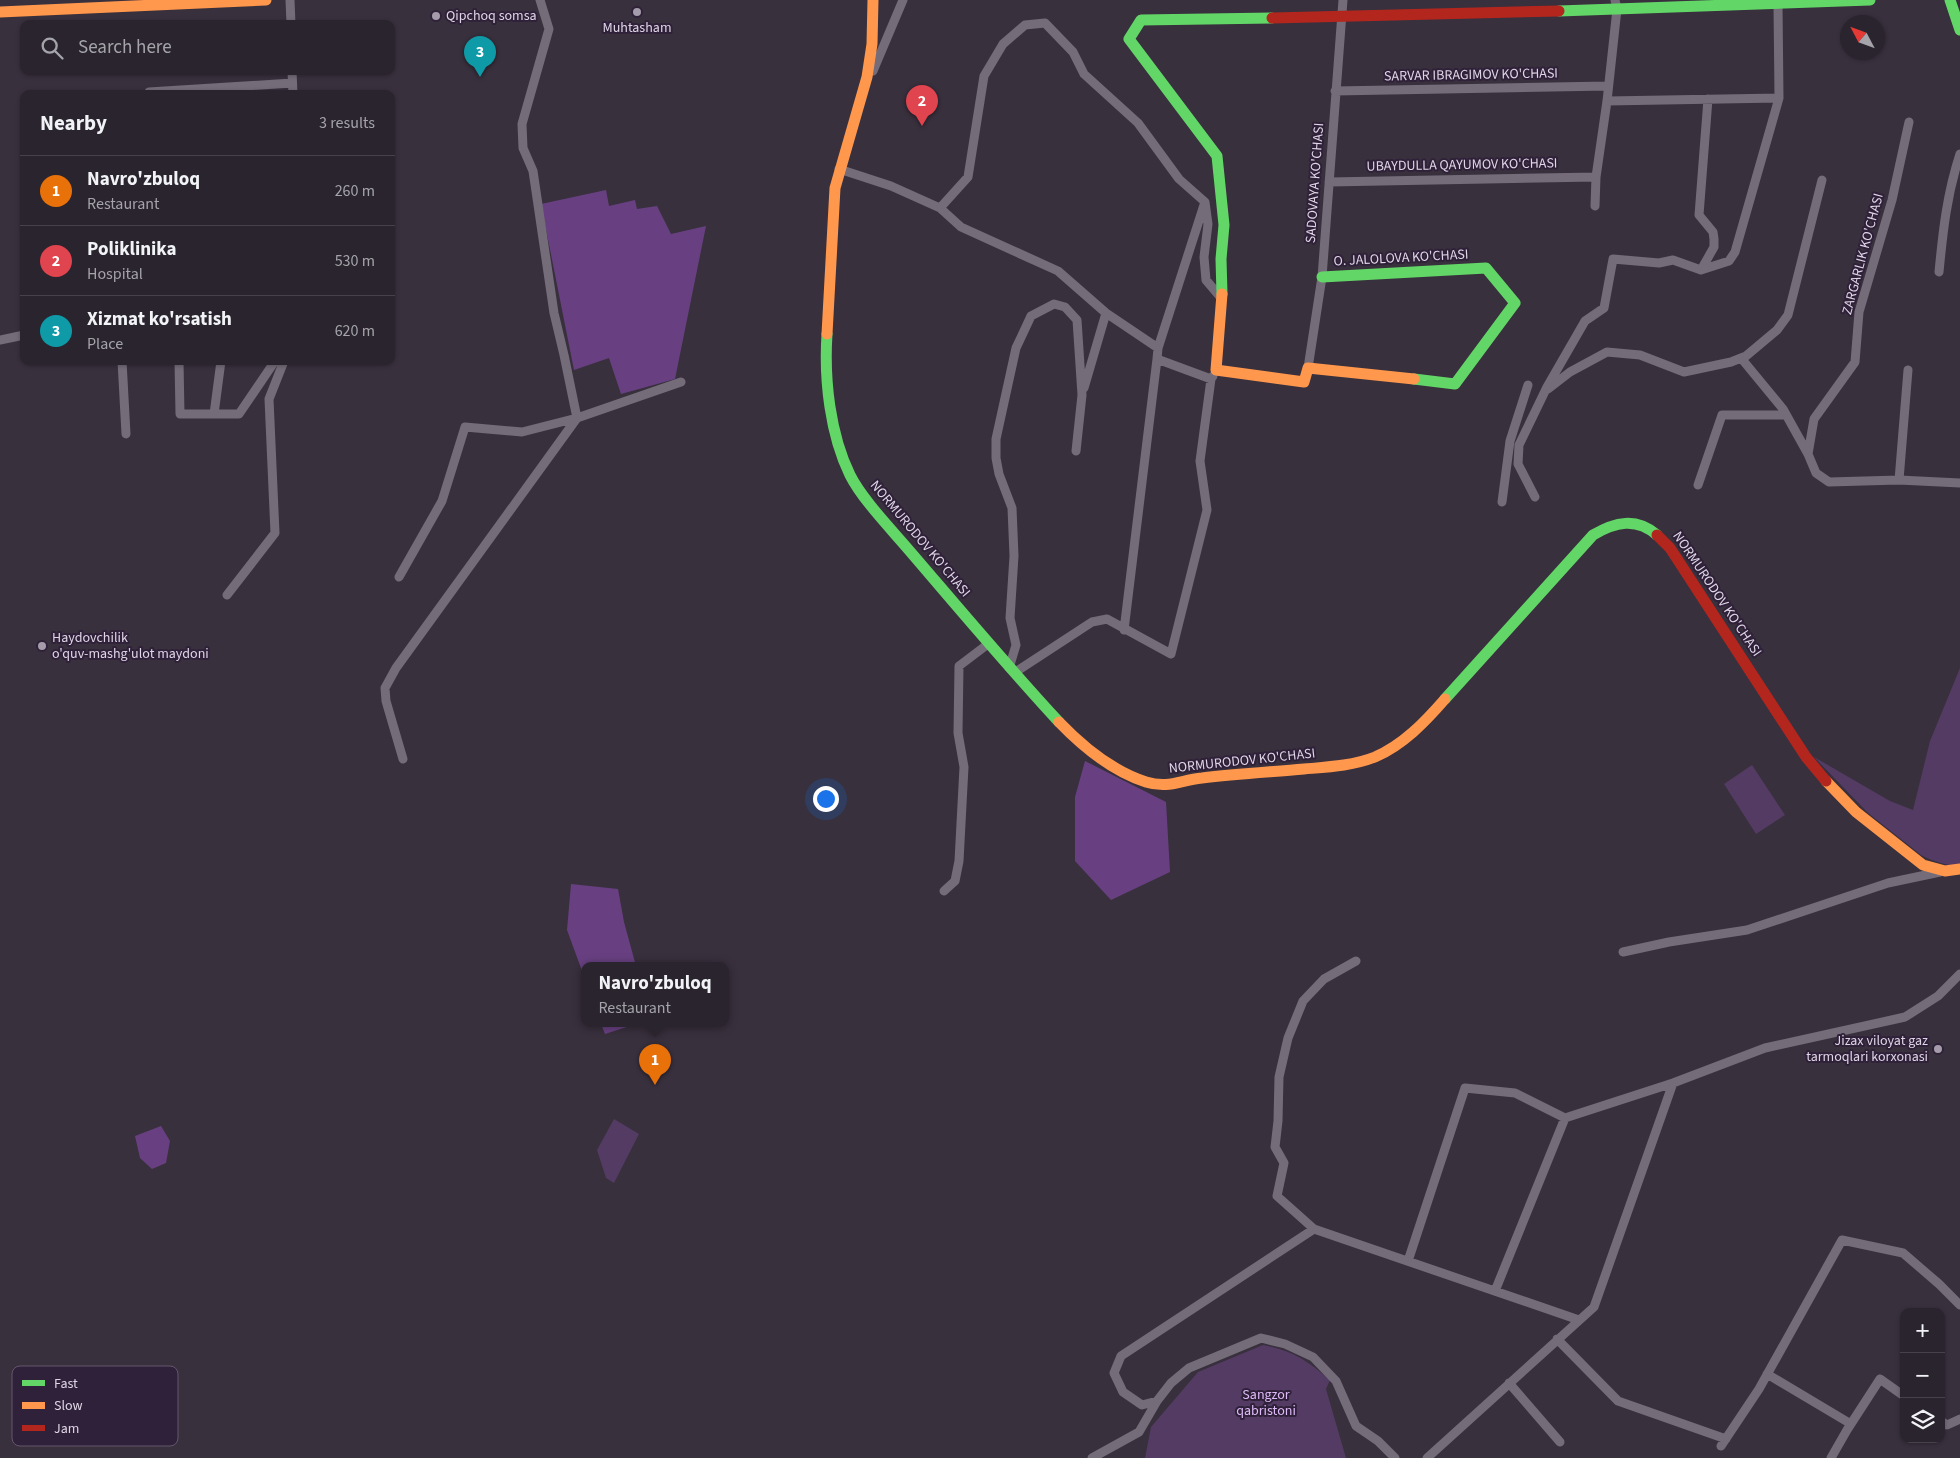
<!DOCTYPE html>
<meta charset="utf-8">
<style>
body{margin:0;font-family:"Source Sans 3",sans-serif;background:#322c36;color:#f1f3f6}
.controls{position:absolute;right:15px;bottom:15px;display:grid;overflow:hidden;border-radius:10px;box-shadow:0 1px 4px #0004}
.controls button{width:45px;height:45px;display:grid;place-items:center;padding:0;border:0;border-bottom:1px solid #46414a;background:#2a242e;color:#f1f3f6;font:25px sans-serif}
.compass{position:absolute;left:1840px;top:15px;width:45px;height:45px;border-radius:50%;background:#2a242e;box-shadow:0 1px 4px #0004;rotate:311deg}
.you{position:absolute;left:825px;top:798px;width:18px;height:18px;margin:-12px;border:4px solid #fff;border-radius:50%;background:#1a73e8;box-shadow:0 0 0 8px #1a73e833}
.badge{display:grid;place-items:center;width:32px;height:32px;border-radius:50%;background:#0b8043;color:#fff;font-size:16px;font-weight:700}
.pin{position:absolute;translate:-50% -41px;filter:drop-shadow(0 1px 2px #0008)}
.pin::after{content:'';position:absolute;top:26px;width:18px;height:15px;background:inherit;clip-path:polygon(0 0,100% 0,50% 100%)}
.popup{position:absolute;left:581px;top:962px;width:148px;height:65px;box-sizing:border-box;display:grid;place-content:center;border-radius:10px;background:#2a242e;filter:drop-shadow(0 1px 4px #0005);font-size:16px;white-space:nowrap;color:#a5a4aa}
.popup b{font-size:19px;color:#f1f3f6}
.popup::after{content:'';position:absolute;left:50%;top:100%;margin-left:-10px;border:10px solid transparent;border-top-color:#2a242e}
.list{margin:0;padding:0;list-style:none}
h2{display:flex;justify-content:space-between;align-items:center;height:65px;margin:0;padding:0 20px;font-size:21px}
h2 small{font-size:16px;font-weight:400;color:#a5a4aa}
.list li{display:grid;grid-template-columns:32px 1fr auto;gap:15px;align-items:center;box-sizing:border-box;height:70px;padding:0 20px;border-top:1px solid #46414a}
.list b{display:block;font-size:19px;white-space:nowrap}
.list p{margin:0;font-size:16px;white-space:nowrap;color:#a5a4aa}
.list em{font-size:16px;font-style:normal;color:#a5a4aa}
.icon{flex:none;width:28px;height:28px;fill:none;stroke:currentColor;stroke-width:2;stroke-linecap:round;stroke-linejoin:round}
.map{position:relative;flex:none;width:1960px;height:1458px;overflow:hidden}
.search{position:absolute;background:#2a242e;box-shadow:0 1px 4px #0004;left:20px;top:20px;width:375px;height:55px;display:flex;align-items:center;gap:12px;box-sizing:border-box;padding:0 18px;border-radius:10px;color:#a5a4aa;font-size:19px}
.panel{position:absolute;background:#2a242e;box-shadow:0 1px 4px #0004;left:20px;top:90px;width:375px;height:275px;border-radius:10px}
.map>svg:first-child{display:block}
.green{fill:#533b63}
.forest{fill:#684082}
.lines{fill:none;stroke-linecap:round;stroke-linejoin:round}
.street{stroke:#746c78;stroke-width:9}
.fast{stroke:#63d668;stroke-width:11}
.slow{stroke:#ff974d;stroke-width:11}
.jam{stroke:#b3261e;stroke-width:11}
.poi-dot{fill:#a59cab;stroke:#2f2139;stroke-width:2}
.labels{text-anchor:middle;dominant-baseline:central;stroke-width:4;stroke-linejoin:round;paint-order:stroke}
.poi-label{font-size:14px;fill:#dfd6e6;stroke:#2f2139;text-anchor:start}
.street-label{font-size:14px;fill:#dfd6e6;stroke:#2f2139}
.park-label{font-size:14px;fill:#debaf8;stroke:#2f2139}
.key{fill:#2f2139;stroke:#64576d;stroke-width:1}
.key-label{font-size:14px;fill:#dfd6e6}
</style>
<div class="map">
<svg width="1960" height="1458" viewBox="0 0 1960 1458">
<rect width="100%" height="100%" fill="#38303d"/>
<path class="green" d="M1960 668V866C1947 866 1932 861 1921 855L1868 813 1814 757 1890 801 1913 810 1930 741Z
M1752 765 1785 815 1756 834 1724 784Z
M614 1119 639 1134 614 1183 606 1178 597 1150Z
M1263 1345C1294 1351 1306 1360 1330 1380L1326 1389 1346 1458H1145L1151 1427 1198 1372Z"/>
<path class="forest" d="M606 190 609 206 635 200 637 209 657 206 671 234 706 226 675 379 621 394 609 358 574 370 541 204Z
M1085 761 1166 802 1170 872 1111 900 1075 861V797Z
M571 884 618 889 624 922 636 966H585V979L567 930Z
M601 1024H636L605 1034Z
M161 1126 170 1141 166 1163 152 1169 140 1158 135 1136Z"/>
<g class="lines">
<path class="street" d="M290 0 291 24
M292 71 293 94
M873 71 903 0
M1335 91 1608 86
M150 94 149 92 292 83
M1607 101 1779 98 1778 5
M1909 122 1892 200 1859 312 1855 362 1814 419 1808 454 1816 473 1829 482 1899 480 1960 483
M839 169 891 186 940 208 961 227 1058 271 1106 313 1158 348 1157 359 1211 379 1213 376
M1329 182 1596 177
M1595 206 1596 177 1607 101 1617 9 1615 0
M940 208 968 177 984 76 1003 44 1025 25 1045 23 1073 52 1084 74 1138 123 1179 179 1205 202 1208 224 1204 257 1206 280 1222 299
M1701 270 1714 247V239L1713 232 1699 215 1708 99
M1939 272C1943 230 1947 194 1960 154
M0 340 24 335
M1158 348 1204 205
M1741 358 1783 409 1808 454
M122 361 126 434
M179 361 180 414H239L275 361
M1308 368 1322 277 1343 0
M1084 388 1106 313
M1548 389 1570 372 1607 352 1640 355 1684 372 1731 362 1746 356 1777 330 1788 315 1822 180
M214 414 221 361
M1899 480 1908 370
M1698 485 1722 415H1786
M1535 497 1518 464 1519 445 1547 387 1585 321 1604 308 1613 259 1659 263 1673 260 1701 270 1729 261 1735 252 1779 98
M1502 502 1510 441 1528 385
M399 577 442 501 465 427 522 432 577 418 564 355 554 313 533 171 523 148 522 124 549 29 540 0
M227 595 275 533 269 399 284 361
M1124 630 1157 359
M1009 668 1016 645 1010 618 1014 556 1012 508 999 474 996 458V439L1016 348 1031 316 1054 304 1065 307 1077 320 1082 395 1076 451
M1014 673 1092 622 1107 619 1171 654 1207 510 1200 461 1211 379
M403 759 386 701 385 688 396 668 577 418 681 382
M944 891 955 881 959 861 964 767 958 733 959 666 988 644
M1623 952 1669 942 1747 930 1888 883 1940 872
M1356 961 1324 979 1303 1001 1288 1038 1279 1077 1278 1121 1275 1147 1284 1163 1277 1196 1314 1229 1579 1320
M1408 1261 1465 1088 1515 1093 1565 1118
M1495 1291 1565 1118 1673 1083 1765 1048 1905 1017 1938 996 1960 974
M1557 1339 1618 1401 1726 1439
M1767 1374 1851 1424
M1509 1383 1560 1442
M1157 1401 1142 1405 1123 1392 1114 1373 1121 1356 1314 1229
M1941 1421 1947 1425 1960 1419
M1721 1446 1759 1389 1842 1240 1903 1253 1939 1284 1960 1305
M1092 1458 1139 1432 1157 1401 1171 1383 1189 1368 1261 1338 1285 1344 1313 1357 1336 1381 1356 1426 1378 1441 1395 1458
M1427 1458 1594 1307 1673 1083
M1831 1458 1847 1430 1880 1379 1904 1396"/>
<path class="fast" d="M1950 0 1960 30
M1559 11 1870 0
M1322 277 1486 268 1515 303 1455 384 1414 379
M1222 294 1221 259 1224 225 1217 156 1129 39 1141 20 1272 18
M827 334C824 380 830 434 850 475 863 501 895 533 914 556 962 612 1009 668 1059 722
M1445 699 1593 535C1615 522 1636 517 1657 535"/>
<path class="slow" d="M0 12 266 0
M1222 294 1216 370 1304 382 1308 368 1414 379
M827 334 835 188 867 77 872 44 873 0
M1059 722C1083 747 1112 771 1146 782 1169 789 1180 780 1202 778 1236 774 1270 772 1304 769 1328 767 1352 766 1375 757 1403 745 1425 722 1445 699
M1826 781 1856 812 1923 865 1945 871 1960 869"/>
<path class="jam" d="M1272 18 1559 11
M1657 535 1670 548 1806 757 1826 781"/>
</g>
<g class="poi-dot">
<circle cx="637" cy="12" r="5"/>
<circle cx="436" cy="16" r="5"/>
<circle cx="42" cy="646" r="5"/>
<circle cx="1938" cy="1049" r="5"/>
</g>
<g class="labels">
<g class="poi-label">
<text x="446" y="16">Qipchoq somsa</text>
<text x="637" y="28" text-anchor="middle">Muhtasham</text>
<text x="52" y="638">Haydovchilik<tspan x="52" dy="16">o'quv-mashg'ulot maydoni</tspan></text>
<text x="1928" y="1041" text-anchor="end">Jizax viloyat gaz<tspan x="1928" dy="16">tarmoqlari korxonasi</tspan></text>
</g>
<g class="street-label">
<text transform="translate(1471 75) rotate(-1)">SARVAR IBRAGIMOV KO'CHASI</text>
<text transform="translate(1462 165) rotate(-1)">UBAYDULLA QAYUMOV KO'CHASI</text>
<text transform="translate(1315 183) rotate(-86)">SADOVAYA KO'CHASI</text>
<text transform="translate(1863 254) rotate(-75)">ZARGARLIK KO'CHASI</text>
<text transform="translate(1401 258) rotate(-3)">O. JALOLOVA KO'CHASI</text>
<text transform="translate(920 539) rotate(50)">NORMURODOV KO'CHASI</text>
<text transform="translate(1717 594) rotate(56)">NORMURODOV KO'CHASI</text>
<text transform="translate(1242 761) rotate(-6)">NORMURODOV KO'CHASI</text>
</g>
<g class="park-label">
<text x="1266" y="1395">Sangzor<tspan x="1266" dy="16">qabristoni</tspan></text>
</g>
</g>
<rect x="12" y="1366" width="166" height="80" rx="8" class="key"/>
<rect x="22" y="1380" width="23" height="6" fill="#63d668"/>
<rect x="22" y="1402" width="23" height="7" fill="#ff974d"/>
<rect x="22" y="1425" width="23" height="6" fill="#b3261e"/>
<g class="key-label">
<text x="54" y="1388">Fast</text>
<text x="54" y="1410">Slow</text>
<text x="54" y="1433">Jam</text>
</g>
</svg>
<div class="controls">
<button>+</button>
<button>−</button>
<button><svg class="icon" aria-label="layers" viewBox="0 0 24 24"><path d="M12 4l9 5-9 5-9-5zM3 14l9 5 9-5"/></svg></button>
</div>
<svg class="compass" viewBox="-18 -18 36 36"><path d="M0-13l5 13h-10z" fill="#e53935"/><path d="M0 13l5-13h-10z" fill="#a5a4aa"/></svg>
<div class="you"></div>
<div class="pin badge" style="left:655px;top:1085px;background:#e8710a">1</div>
<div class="popup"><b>Navro'zbuloq</b>Restaurant</div>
<div class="pin badge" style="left:922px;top:126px;background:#e0444e">2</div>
<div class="pin badge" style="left:480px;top:77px;background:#0f9aa8">3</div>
<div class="search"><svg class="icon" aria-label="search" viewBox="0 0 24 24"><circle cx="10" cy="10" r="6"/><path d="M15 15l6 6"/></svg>Search here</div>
<section class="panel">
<h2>Nearby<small>3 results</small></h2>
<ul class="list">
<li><span class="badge" style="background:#e8710a">1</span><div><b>Navro'zbuloq</b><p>Restaurant</p></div><em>260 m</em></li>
<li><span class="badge" style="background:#e0444e">2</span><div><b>Poliklinika</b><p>Hospital</p></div><em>530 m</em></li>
<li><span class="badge" style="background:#0f9aa8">3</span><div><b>Xizmat ko'rsatish</b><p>Place</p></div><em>620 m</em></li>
</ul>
</section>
</div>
